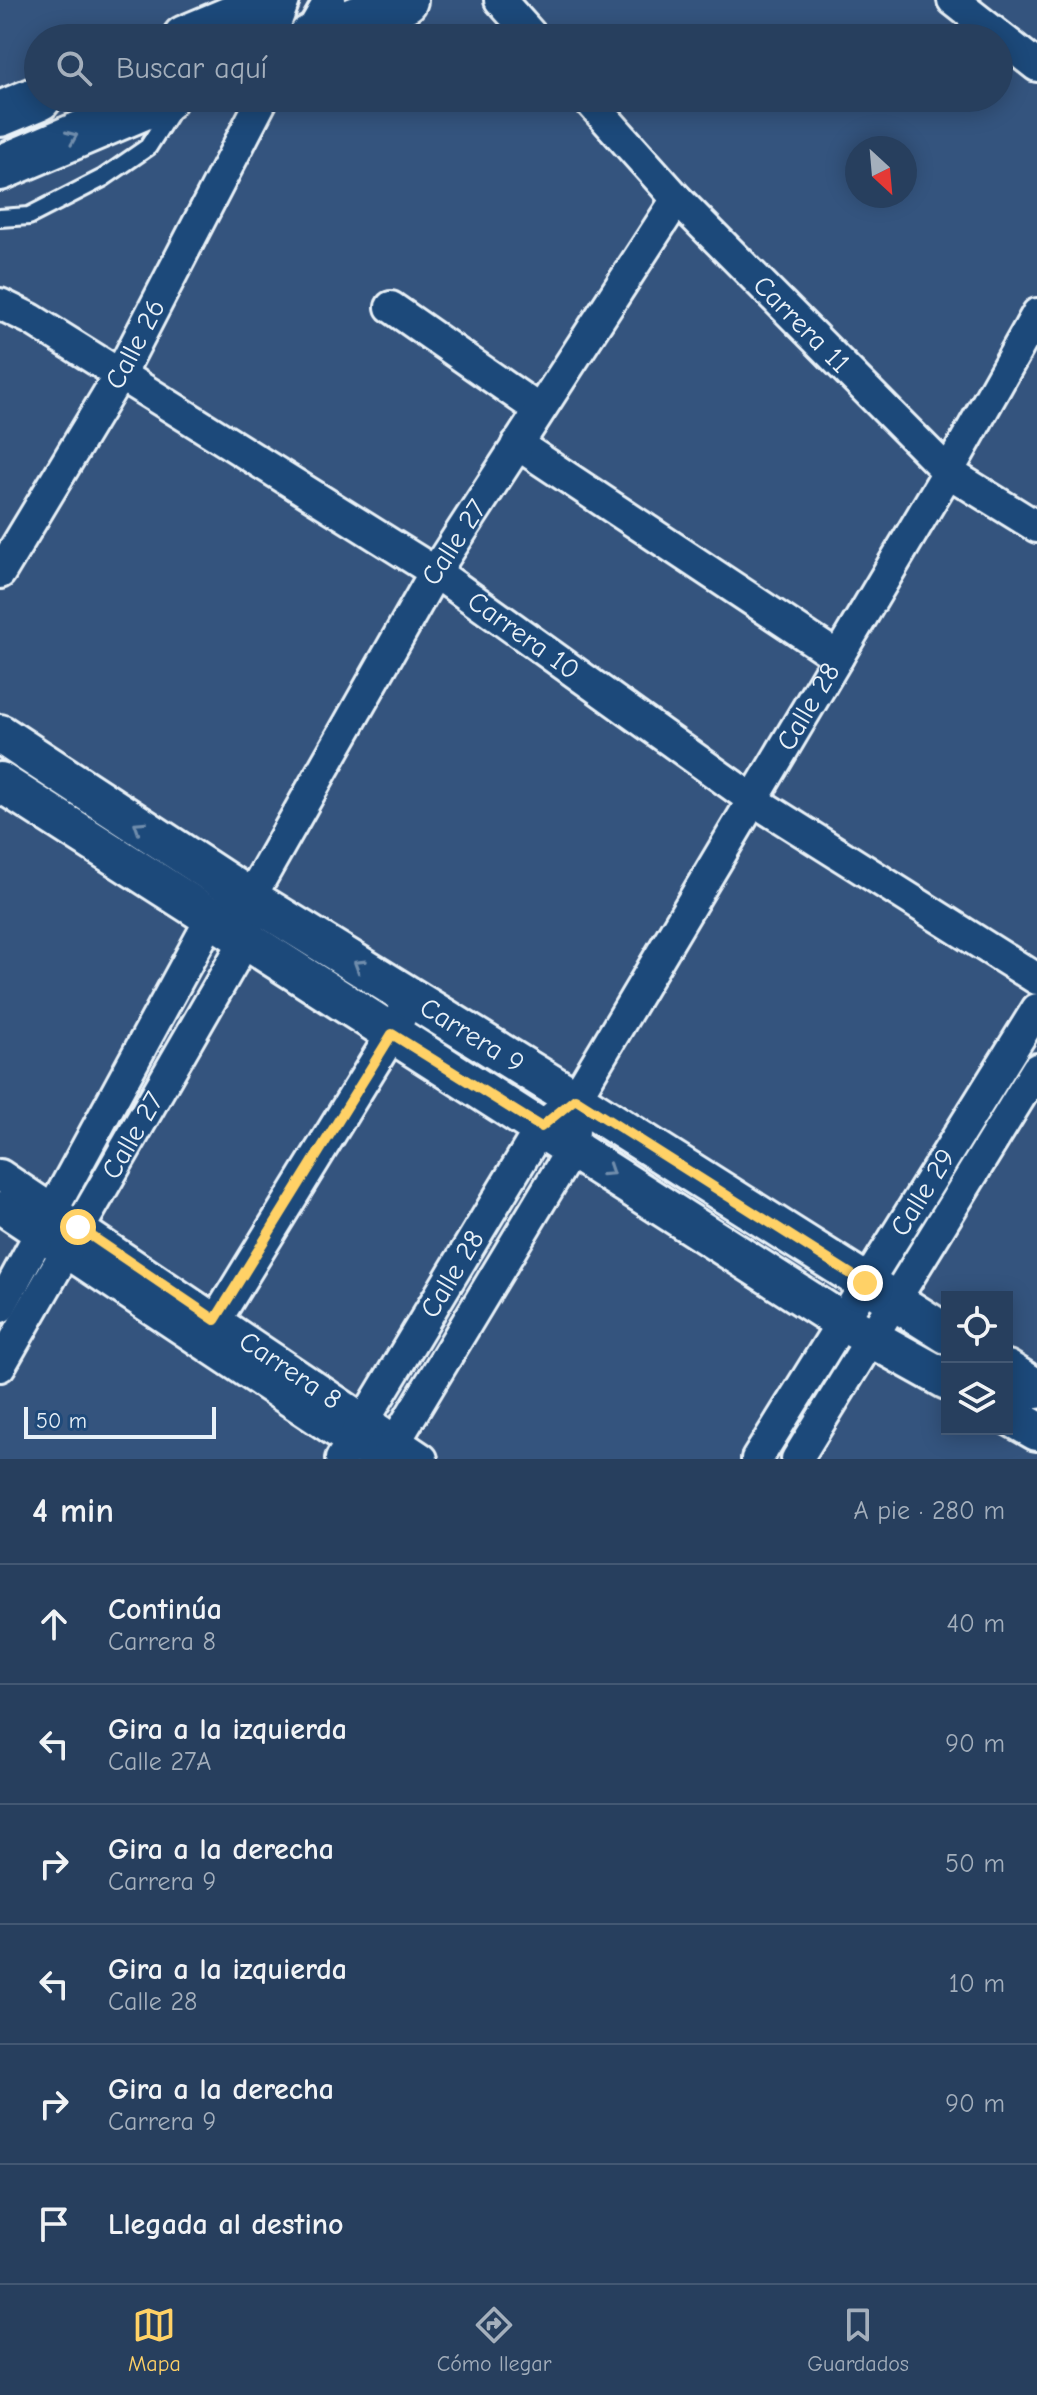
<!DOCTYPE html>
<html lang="es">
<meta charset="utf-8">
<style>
body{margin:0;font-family:"Comic Neue",sans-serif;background:#334a67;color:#f1f3f6}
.controls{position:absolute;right:24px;bottom:24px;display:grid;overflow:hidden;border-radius:0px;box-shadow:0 4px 20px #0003}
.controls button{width:72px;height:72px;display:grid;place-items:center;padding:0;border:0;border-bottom:2px solid #435873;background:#273f5e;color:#f1f3f6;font:40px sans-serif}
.compass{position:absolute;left:845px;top:136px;width:72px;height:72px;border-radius:50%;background:#273f5e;box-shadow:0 4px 20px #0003;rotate:154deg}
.scale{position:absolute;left:24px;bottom:20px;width:192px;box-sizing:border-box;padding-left:8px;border:4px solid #e8f1f8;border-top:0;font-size:22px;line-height:28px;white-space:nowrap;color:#e8f1f8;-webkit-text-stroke:6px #1f4a7a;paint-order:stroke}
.stop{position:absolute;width:24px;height:24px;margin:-18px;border:6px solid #ffd166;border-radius:50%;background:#fff}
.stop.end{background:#ffd166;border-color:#fff;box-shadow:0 2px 8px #0008}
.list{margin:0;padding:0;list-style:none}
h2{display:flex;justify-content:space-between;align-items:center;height:104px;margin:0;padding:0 32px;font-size:34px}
h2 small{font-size:26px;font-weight:400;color:#a4afbc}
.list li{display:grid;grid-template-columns:52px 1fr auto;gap:24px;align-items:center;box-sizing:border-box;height:120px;padding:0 32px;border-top:2px solid #435873}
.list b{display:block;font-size:30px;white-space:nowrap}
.list p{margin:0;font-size:26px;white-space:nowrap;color:#a4afbc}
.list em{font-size:26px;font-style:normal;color:#a4afbc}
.icon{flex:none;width:44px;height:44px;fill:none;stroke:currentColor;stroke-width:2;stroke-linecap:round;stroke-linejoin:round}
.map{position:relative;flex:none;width:1037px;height:1459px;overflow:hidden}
.search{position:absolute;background:#273f5e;box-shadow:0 4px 20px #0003;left:24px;right:24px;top:24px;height:88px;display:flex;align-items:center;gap:20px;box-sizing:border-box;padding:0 28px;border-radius:44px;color:#a4afbc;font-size:30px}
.sheet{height:824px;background:#273f5e}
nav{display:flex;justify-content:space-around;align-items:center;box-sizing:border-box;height:112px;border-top:2px solid #435873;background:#273f5e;font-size:22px;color:#a4afbc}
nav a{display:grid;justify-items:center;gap:4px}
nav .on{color:#ffd166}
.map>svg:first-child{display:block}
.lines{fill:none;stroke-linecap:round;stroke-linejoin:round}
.service-casing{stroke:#e8f1f8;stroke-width:22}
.minor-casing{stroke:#e8f1f8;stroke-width:36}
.tertiary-casing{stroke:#e8f1f8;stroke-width:44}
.primary-casing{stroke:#e8f1f8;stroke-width:50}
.service{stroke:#1f4a7a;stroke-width:16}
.minor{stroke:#1f4a7a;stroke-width:30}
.tertiary{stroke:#1f4a7a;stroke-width:38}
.primary{stroke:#1f4a7a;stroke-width:44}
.oneway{stroke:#6f8dac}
.route{stroke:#ffd166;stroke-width:10}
.labels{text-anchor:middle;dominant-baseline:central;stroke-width:8;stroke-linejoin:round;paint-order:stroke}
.street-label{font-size:28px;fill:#e8f1f8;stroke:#1f4a7a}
</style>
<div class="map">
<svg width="1037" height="1459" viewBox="0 0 1037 1459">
<rect width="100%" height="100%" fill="#34547e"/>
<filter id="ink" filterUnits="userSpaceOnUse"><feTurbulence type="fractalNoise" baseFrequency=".0125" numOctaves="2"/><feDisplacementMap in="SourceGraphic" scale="16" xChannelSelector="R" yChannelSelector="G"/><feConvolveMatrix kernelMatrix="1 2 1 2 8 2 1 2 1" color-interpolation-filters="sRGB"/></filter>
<g filter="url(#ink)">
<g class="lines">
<defs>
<path id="service" d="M0 218 29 216 103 178 148 147 174 106"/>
<g id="minor">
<path d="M500 0 534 38"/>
<path d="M953 0 1037 66"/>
<path d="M270 38 284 0"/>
<path d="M308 38 330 0"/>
<path id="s1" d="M587 98 677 199 948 472 1037 527"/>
<path id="s2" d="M0 304 31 319 435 572 753 800 1037 979"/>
<path d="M391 307 539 410"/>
<path d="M517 444 838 657"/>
<path id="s3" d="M0 573 120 374 263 98"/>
<path id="s4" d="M0 1175 422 1459"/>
<path d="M0 1208 377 1459"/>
<path d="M0 1307 212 917 230 908"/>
<path d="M205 1338 392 1034 410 997"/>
<path id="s5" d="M0 1366 246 939 250 898 435 572 677 199"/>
<path d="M386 1457 573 1147 574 1129"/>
<path id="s6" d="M341 1459 541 1127 575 1099 948 472 1037 314"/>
<path id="s7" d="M757 1459 1037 1009"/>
<path d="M797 1459 1037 1069"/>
</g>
<g id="tertiary">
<path id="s8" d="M0 734 250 898 575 1099 947 1334"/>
<path d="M0 782 841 1321 947 1380"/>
<path d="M1007 1370 1037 1389"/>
<path d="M1007 1414 1037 1431"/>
</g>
<path id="primary" d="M185 38 276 0
M310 38 405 0
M0 114 39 98
M0 168 165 98"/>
</defs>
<use href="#service" class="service-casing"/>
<use href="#minor" class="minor-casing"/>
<use href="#tertiary" class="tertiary-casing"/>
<use href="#primary" class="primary-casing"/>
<use href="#service" class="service"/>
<use href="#minor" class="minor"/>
<use href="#tertiary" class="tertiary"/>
<use href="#primary" class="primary"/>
</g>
<defs><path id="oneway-chevron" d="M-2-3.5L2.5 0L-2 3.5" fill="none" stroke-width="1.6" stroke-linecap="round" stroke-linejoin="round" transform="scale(2)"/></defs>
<g class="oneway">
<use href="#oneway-chevron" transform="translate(72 137) rotate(-23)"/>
<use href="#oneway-chevron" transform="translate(139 826) rotate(-147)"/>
<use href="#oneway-chevron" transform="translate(359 965) rotate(-148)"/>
<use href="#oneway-chevron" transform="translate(609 1171) rotate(33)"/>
</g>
</g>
<g class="lines" filter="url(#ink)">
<path class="route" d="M78 1227 215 1320 392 1034 541 1127 575 1099 865 1283"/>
</g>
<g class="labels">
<g class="street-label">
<text stroke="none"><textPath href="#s1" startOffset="312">Carrera 11</textPath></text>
<text stroke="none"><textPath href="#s3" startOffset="266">Calle 26</textPath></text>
<text stroke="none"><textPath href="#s5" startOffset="944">Calle 27</textPath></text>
<text stroke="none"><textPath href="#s2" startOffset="620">Carrera 10</textPath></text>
<text stroke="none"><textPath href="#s6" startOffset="888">Calle 28</textPath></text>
<text stroke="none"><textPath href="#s8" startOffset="560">Carrera 9</textPath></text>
<text stroke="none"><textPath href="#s5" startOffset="266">Calle 27</textPath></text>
<text stroke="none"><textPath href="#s7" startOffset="314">Calle 29</textPath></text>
<text stroke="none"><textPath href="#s6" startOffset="216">Calle 28</textPath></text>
<text stroke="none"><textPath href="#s4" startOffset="350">Carrera 8</textPath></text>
</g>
</g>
</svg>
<div class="controls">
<button><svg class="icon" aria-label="locate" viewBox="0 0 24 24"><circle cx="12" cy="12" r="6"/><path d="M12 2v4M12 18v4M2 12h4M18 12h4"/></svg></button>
<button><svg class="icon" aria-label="layers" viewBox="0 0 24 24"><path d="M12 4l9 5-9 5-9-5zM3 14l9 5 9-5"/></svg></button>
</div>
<svg class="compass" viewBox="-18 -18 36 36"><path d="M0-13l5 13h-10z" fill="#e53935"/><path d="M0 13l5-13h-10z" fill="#a4afbc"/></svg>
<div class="scale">50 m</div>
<div class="stop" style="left:78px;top:1227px"></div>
<div class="stop end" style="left:865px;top:1283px"></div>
<div class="search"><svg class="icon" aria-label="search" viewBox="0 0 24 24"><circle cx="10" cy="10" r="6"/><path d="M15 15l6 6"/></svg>Buscar aquí</div>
</div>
<section class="sheet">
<h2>4 min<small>A pie · 280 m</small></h2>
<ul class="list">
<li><svg class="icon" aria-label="ahead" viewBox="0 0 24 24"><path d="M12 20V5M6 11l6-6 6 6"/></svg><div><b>Continúa</b><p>Carrera 8</p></div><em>40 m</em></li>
<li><svg class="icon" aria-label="left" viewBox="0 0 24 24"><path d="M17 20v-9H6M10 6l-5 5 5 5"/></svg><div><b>Gira a la izquierda</b><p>Calle 27A</p></div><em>90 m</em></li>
<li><svg class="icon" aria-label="right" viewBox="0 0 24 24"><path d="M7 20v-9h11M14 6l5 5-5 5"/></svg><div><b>Gira a la derecha</b><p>Carrera 9</p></div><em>50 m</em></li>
<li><svg class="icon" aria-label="left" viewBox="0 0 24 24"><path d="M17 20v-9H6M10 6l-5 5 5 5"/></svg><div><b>Gira a la izquierda</b><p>Calle 28</p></div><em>10 m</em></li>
<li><svg class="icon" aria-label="right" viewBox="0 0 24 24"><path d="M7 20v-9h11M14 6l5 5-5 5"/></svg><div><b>Gira a la derecha</b><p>Carrera 9</p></div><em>90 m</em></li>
<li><svg class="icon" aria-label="arrive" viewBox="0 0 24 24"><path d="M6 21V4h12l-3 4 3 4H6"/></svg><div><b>Llegada al destino</b></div></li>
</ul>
</section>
<nav>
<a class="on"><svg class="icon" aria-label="map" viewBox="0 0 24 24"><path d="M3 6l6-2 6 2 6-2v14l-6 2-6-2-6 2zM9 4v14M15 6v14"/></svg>Mapa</a>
<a><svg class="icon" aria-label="directions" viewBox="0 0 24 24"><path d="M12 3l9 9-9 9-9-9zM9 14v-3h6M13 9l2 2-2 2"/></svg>Cómo llegar</a>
<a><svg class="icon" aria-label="saved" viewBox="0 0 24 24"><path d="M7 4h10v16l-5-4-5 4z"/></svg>Guardados</a>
</nav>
